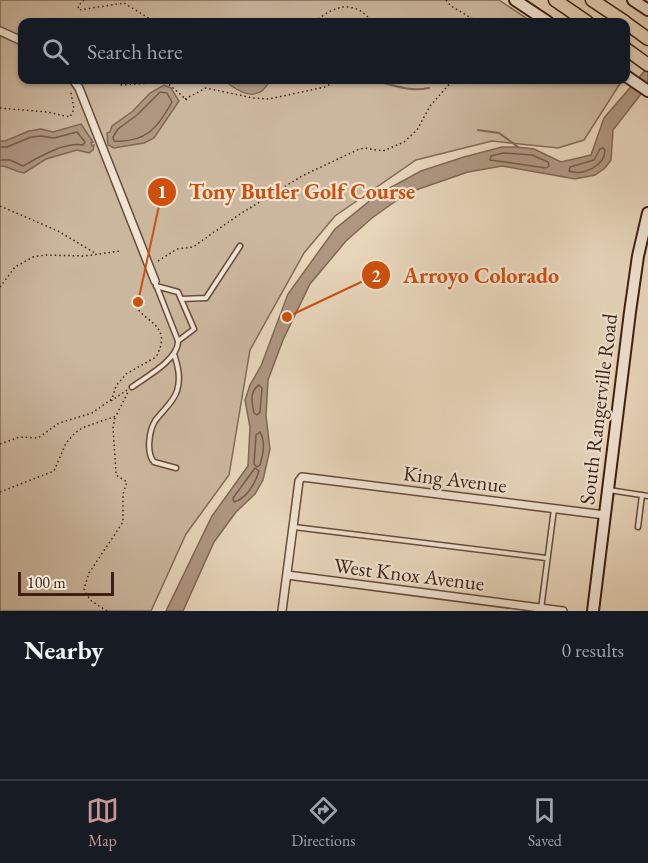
<!DOCTYPE html>
<style>
body{margin:0;font-family:"EB Garamond",serif;background:#20242c;color:#f1f3f6}
.scale{position:absolute;left:18px;bottom:15px;width:96px;box-sizing:border-box;padding-left:6px;border:3px solid #3e1e10;border-top:0;font-size:16px;line-height:21px;white-space:nowrap;color:#3e1e10;-webkit-text-stroke:4px #f0e4d3;paint-order:stroke}
.list{margin:0;padding:0;list-style:none}
h2{display:flex;justify-content:space-between;align-items:center;height:78px;margin:0;padding:0 24px;font-size:26px}
h2 small{font-size:20px;font-weight:400;color:#9ea1a6}
.icon{flex:none;width:33px;height:33px;fill:none;stroke:currentColor;stroke-width:2;stroke-linecap:round;stroke-linejoin:round}
.map{position:relative;flex:none;width:648px;height:611px;overflow:hidden}
.search{position:absolute;background:#171b24;box-shadow:0 2px 4px #0004;left:18px;right:18px;top:18px;height:66px;display:flex;align-items:center;gap:15px;box-sizing:border-box;padding:0 21px;border-radius:12px;color:#9ea1a6;font-size:22px}
.sheet{height:168px;background:#171b24}
nav{display:flex;justify-content:space-around;align-items:center;box-sizing:border-box;height:84px;border-top:2px solid #363941;background:#171b24;font-size:16px;color:#9ea1a6}
nav a{display:grid;justify-items:center;gap:3px}
nav .on{color:#c59692}
.map>svg:first-child{display:block}
.green{fill:#cbb79e;stroke:#846a57;stroke-width:1.5}
.water{fill:#ae9781;stroke:#816754;stroke-width:1.5}
.lines{fill:none;stroke-linecap:round;stroke-linejoin:round}
.shore{stroke:#765a48;stroke-width:1.5}
.stream{stroke:#816754;stroke-width:2}
.lane-casing{stroke:#684c3b;stroke-width:7}
.street-casing{stroke:#684c3b;stroke-width:10}
.secondary-casing{stroke:#3e1e10;stroke-width:14}
.highway-casing{stroke:#3e1e10;stroke-width:15}
.path{stroke:#3e1e10;stroke-width:1.5;stroke-dasharray:1.5 3;stroke-linecap:butt}
.lane{stroke:#f0e4d3;stroke-width:4}
.street{stroke:#f0e4d3;stroke-width:7}
.secondary{stroke:#f0e4d3;stroke-width:10}
.highway{stroke:#e8d6bb;stroke-width:12}
.labels{text-anchor:middle;dominant-baseline:central;stroke-width:4.5;stroke-linejoin:round;paint-order:stroke}
.street-label{font-size:21px;fill:#3e1e10;stroke:#f0e4d3}
.leader{fill:none;stroke:#ce500d;stroke-width:2}
.callout-dot{fill:#ce500d;stroke:#f0e4d3;stroke-width:2}
.mark-label{font-size:18px;text-anchor:middle;font-weight:bold;fill:#fff}
.callout-label{font-size:22px;text-anchor:middle;font-weight:bold;fill:#ce500d;stroke:#f0e4d3;stroke-width:4.5;stroke-linejoin:round;paint-order:stroke}
</style>
<div class="map">
<svg width="648" height="611" viewBox="0 0 648 611">
<rect width="100%" height="100%" fill="#e8d6bb"/>
<filter id="stains"><feTurbulence type="fractalNoise" baseFrequency=".00333" numOctaves="4"/><feColorMatrix values="0 0 0 0 .2 0 0 0 0 .09 0 0 0 0 .02 0 0 0 .5 -.17"/></filter>
<radialGradient id="worn" r=".72"><stop offset=".6" stop-color="#630" stop-opacity="0"/><stop offset="1" stop-color="#630" stop-opacity=".3"/></radialGradient>
<path class="green" d="M0 0H499L532 22H22V80H617L621 82 584 140 558 148 492 141 416 160 335 216 304 253 250 350 229 475 186 534 151 611H0Z"/>
<path class="water" d="M648 67V85L613 130 611 160 605 168 595 175 575 179 502 166 468 172 407 193 372 218 346 241 310 284 283 340 268 380 266 416 270 449 263 480 255 494 236 512 214 542 183 611H166L212 516 248 466 250 427 245 400 250 385 261 366 288 294 335 229 377 195 421 171 464 157 502 147H517L534 149 561 162 591 155 604 118Z
M224 80H270C259 104 239 93 224 80Z
M164 85 171 88 179 101 154 138 144 143 114 148 108 145 107 133 110 132 112 126 133 111 150 93Z
M81 124 93 142 91 143 92 146 94 145 93 150 89 153 77 150 46 159 24 173C14 172 10 166 0 166V141H5L29 131 41 129 53 132Z"/>
<g class="lines">
<path class="shore" d="M160 92 167 93 172 102C158 128 145 143 114 141L113 137 118 129 137 115Z
M0 147H7L31 137 41 136 54 138 77 132 85 142 83 145C64 142 39 157 23 166L10 160H0
M603 148 605 150C605 166 583 176 569 171L570 167 594 160 600 149Z
M503 153 532 155 548 162 549 166 546 168 490 160 491 156Z
M259 385 262 388 260 412 257 415 254 413C252 403 249 391 259 385Z
M260 432C266 442 263 454 260 465L257 467 254 464 256 435Z
M255 468 259 471C255 484 246 499 234 502L233 498Z"/>
<path class="stream" d="M367 80C390 82 405 93 429 88
M478 130 499 133 518 147"/>
<defs>
<path id="lane" d="M156 286 178 292 194 329 178 341
M181 299 206 298 240 246
M174 354C178 366 181 378 177 391 173 403 162 411 155 421 149 431 146 453 154 462L176 468
M132 387C146 377 179 359 178 341L155 282
M609 490 648 496
M294 527 546 558
M638 527 642 495
M541 609 554 509"/>
<path id="street" d="M0 31 22 41
M73 80 79 88 155 281
M287 575 563 611
M282 611 299 481 302 477 605 515"/>
<path id="secondary" d="M515 0 548 22
M633 0 648 10
M626 76 648 91
M593 611 630 312 638 256 648 213"/>
<path id="highway" d="M555 0 587 22
M592 0 625 22
M626 23 648 39
M626 49 648 65"/>
</defs>
<use href="#lane" class="lane-casing"/>
<use href="#street" class="street-casing"/>
<use href="#secondary" class="secondary-casing"/>
<use href="#highway" class="highway-casing"/>
<path class="path" d="M84 0 78 6 79 10 124 3 155 22
M446 0 451 6 478 22
M315 22C335 4 356 0 372 22
M108 80 122 85 166 82 187 100
M85 84 90 80
M185 99 206 88 253 98 269 99 325 87 338 80
M0 108 47 112 70 117 74 109 71 93 72 90
M0 206 58 231 95 253
M158 261 177 249 193 247 240 214 302 176 357 150 364 148 383 151 404 142 417 130 430 106 453 80
M0 287 15 267 33 257 45 255 85 256 120 251
M111 401 127 390
M0 444 20 437 38 438 59 423 92 413 112 399 116 386 126 374 156 357C174 324 143 323 134 303
M0 492 54 471 66 443 75 433 82 428 116 416 128 392
M107 611 90 600 84 589 89 573 123 522V494L127 482 116 475V472L113 428 115 417"/>
<use href="#lane" class="lane"/>
<use href="#street" class="street"/>
<use href="#secondary" class="secondary"/>
<use href="#highway" class="highway"/>
</g>
<g class="labels">
<g class="street-label">
<text transform="translate(598 409) rotate(-83)">South Rangerville Road</text>
<text transform="translate(455 479) rotate(7)">King Avenue</text>
<text transform="translate(409 574) rotate(7)">West Knox Avenue</text>
</g>
</g>
<path class="leader" d="M138 302L162 192M287 317L376 275"/>
<g class="callout-dot">
<circle cx="138" cy="302" r="6"/>
<circle cx="287" cy="317" r="6"/>
<circle cx="162" cy="192" r="15"/>
<circle cx="376" cy="275" r="15"/>
</g>
<g class="mark-label">
<text x="162" y="198">1</text>
<text x="376" y="282">2</text>
</g>
<g class="callout-label">
<text x="302" y="199">Tony Butler Golf Course</text>
<text x="481" y="283">Arroyo Colorado</text>
</g>
<rect width="100%" height="100%" filter="url(#stains)"/>
<rect width="100%" height="100%" fill="url(#worn)"/>
</svg>
<div class="scale">100 m</div>
<div class="search"><svg class="icon" aria-label="search" viewBox="0 0 24 24"><circle cx="10" cy="10" r="6"/><path d="M15 15l6 6"/></svg>Search here</div>
</div>
<section class="sheet">
<h2>Nearby<small>0 results</small></h2>
<ul class="list">
</ul>
</section>
<nav>
<a class="on"><svg class="icon" aria-label="map" viewBox="0 0 24 24"><path d="M3 6l6-2 6 2 6-2v14l-6 2-6-2-6 2zM9 4v14M15 6v14"/></svg>Map</a>
<a><svg class="icon" aria-label="directions" viewBox="0 0 24 24"><path d="M12 3l9 9-9 9-9-9zM9 14v-3h6M13 9l2 2-2 2"/></svg>Directions</a>
<a><svg class="icon" aria-label="saved" viewBox="0 0 24 24"><path d="M7 4h10v16l-5-4-5 4z"/></svg>Saved</a>
</nav>
